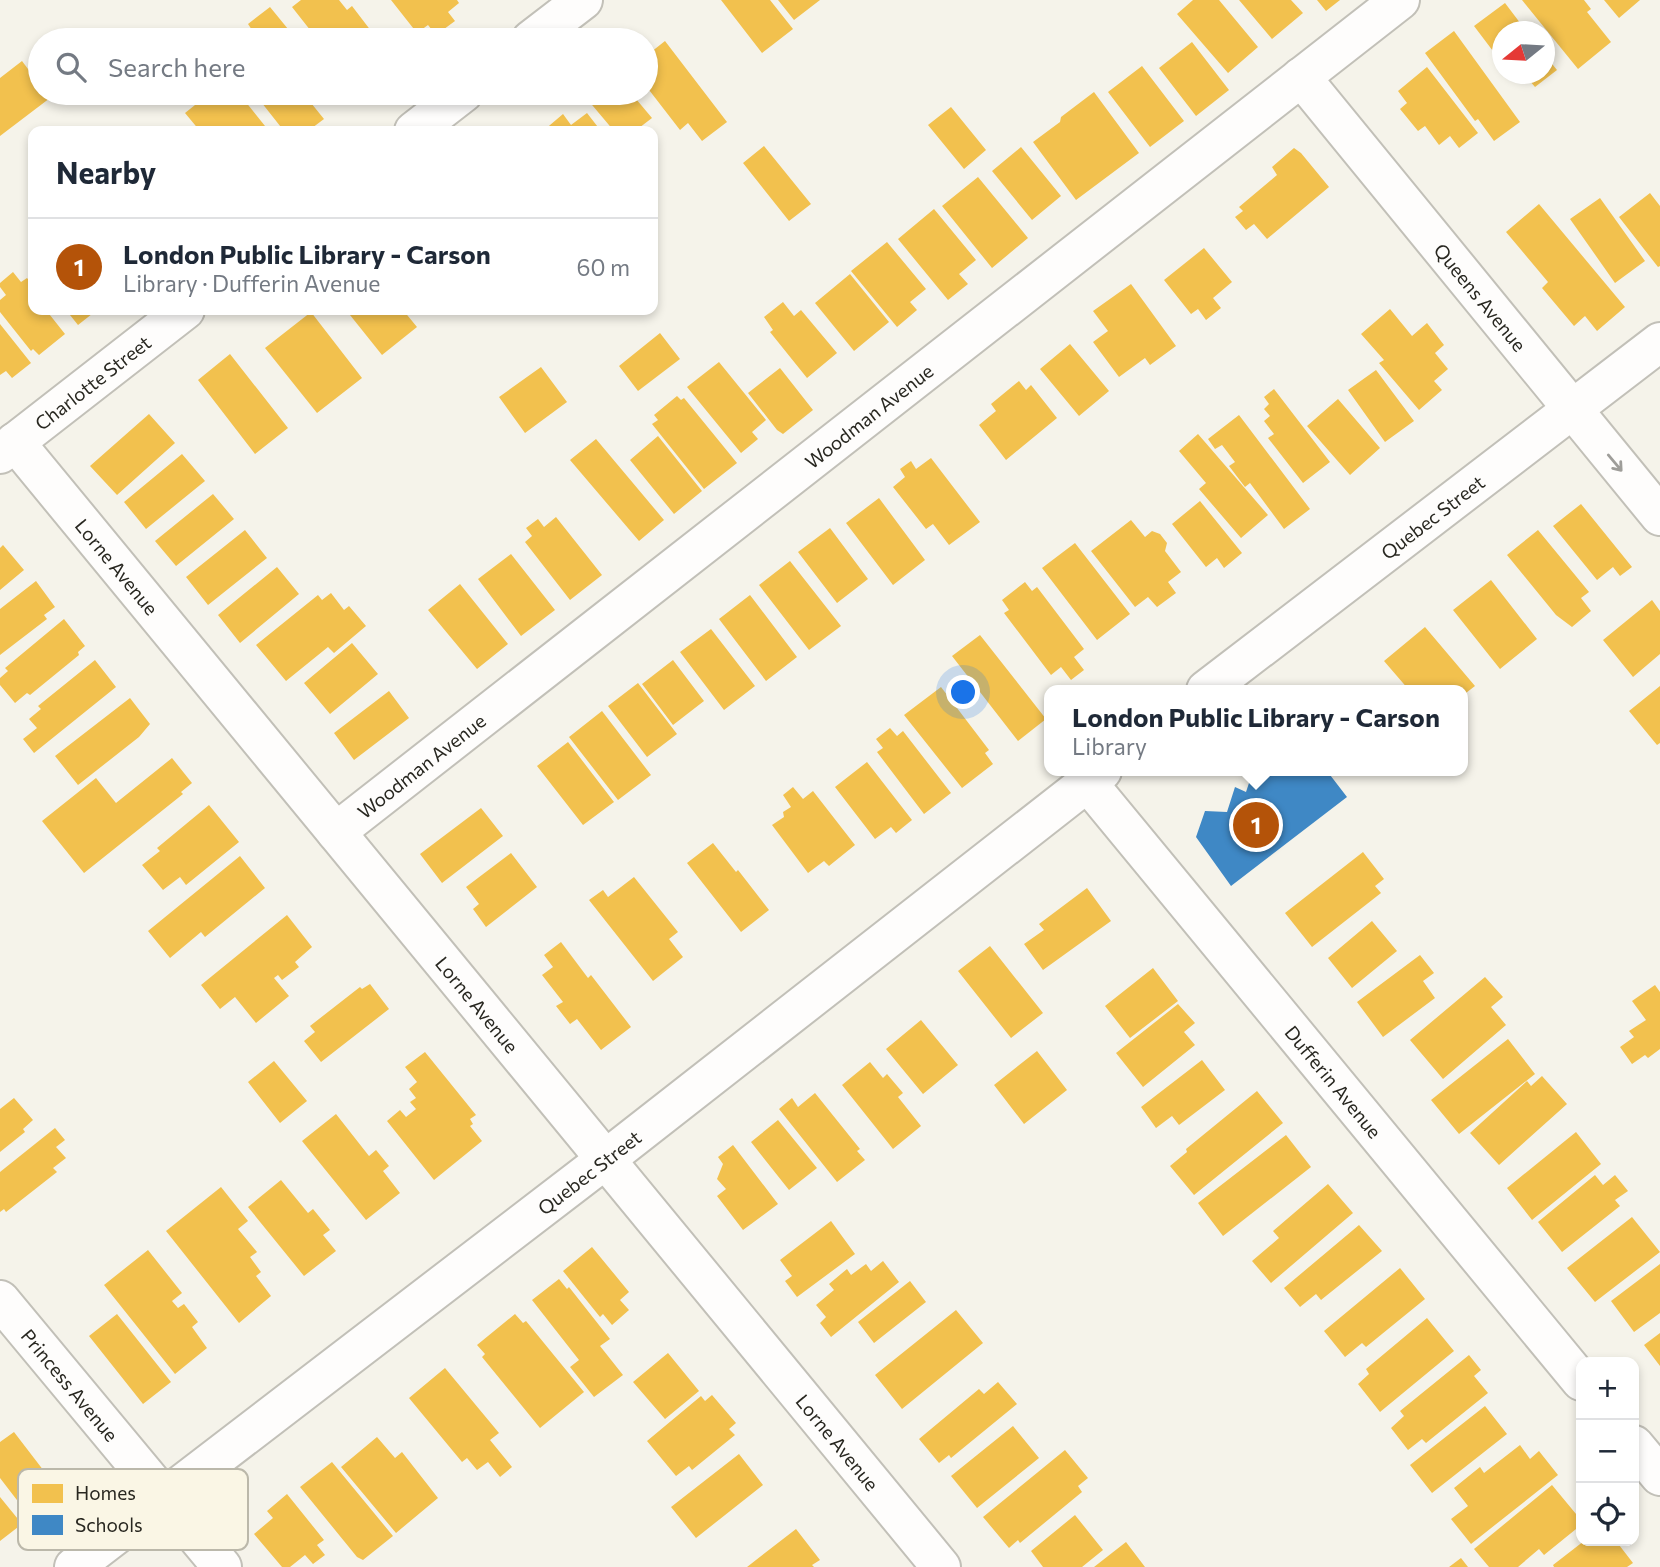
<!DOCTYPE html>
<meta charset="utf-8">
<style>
body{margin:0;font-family:Commissioner,sans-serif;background:#f6f6f7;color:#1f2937}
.controls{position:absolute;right:21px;bottom:21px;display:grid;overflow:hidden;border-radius:14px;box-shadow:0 4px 10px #0003}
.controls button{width:63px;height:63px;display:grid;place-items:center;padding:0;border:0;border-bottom:2px solid #e0e1e3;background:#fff;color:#1f2937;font:35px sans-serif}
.compass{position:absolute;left:1492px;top:21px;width:63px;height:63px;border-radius:50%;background:#fff;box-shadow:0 4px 10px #0003;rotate:252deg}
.you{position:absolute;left:964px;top:693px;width:24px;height:24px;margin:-18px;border:5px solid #fff;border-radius:50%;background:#1a73e8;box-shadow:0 0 0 10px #1a73e833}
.badge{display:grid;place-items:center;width:46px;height:46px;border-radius:50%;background:#b45309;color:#fff;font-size:23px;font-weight:700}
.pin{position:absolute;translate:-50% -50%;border:4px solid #fff;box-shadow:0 2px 7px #0006}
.popup{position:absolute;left:1044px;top:685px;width:424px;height:91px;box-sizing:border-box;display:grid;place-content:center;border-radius:14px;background:#fff;filter:drop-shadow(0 2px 5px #0005);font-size:23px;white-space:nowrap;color:#747a83}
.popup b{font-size:26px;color:#1f2937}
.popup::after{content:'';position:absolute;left:50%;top:100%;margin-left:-14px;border:14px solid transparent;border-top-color:#fff}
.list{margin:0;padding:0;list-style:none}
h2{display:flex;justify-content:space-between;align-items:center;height:91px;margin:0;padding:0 28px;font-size:30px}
h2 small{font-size:23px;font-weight:400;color:#747a83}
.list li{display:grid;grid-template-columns:46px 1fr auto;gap:21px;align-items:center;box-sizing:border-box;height:98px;padding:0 28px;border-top:2px solid #e0e1e3}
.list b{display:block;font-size:26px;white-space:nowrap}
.list p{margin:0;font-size:23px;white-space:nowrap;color:#747a83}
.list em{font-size:23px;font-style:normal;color:#747a83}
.icon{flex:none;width:38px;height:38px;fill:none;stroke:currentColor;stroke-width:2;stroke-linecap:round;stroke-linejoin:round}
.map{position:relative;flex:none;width:1660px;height:1567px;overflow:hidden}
.search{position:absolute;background:#fff;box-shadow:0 4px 10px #0003;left:28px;top:28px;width:630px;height:77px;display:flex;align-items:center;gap:18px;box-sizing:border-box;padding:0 24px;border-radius:38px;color:#747a83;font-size:26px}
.panel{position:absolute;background:#fff;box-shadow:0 4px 10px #0003;left:28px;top:126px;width:630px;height:189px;border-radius:14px}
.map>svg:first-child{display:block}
.homes{fill:#f2c14e}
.schools{fill:#3f88c5}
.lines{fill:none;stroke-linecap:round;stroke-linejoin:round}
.minor-casing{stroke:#c2c0b8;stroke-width:42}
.minor{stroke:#fefdfc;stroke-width:38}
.oneway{stroke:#9e9d99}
.labels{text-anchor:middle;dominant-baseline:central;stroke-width:7;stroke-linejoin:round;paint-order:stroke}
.street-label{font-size:19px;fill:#282720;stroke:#faf6e5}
.key{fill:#faf6e5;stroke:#bbb8aa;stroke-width:2}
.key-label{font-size:19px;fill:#282720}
</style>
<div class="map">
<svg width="1660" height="1567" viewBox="0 0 1660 1567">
<rect width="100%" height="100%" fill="#f5f3ea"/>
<path class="homes" d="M301 0H339L347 10 352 6 378 40H318L292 7Z
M391 0H457L459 3 448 12 455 21 436 35 428 25 417 33Z
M721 0H770L793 29 762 53Z
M778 0H820L794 20Z
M1193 0H1219L1258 47 1228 73 1177 14Z
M1239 0H1291L1303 13 1272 39Z
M1317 0H1340L1326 11Z
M1522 0H1584L1591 9 1587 12 1611 42 1578 69Z
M1604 0H1640L1619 18Z
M1505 3 1527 32H1502V63L1474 26Z
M270 7 297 40H239L252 30 248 24Z
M1454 31 1520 122 1494 141 1478 119 1475 121 1425 53Z
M665 41 727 122 702 141 688 123 680 130 646 86V56Z
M1192 42 1229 90 1196 116 1159 68Z
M1544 54 1557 70 1535 87 1524 74H1544Z
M22 61 40 85V93H46L50 98 0 136V78Z
M1142 66 1184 121 1150 147 1108 92Z
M1427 67 1478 133 1459 148 1450 136 1439 145 1425 126 1418 131 1400 109 1407 103 1398 91Z
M1094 92 1139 153 1076 200 1033 142 1060 122 1061 117Z
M210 93H226L233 102 241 96 269 131H200L185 113Z
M254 93H303L324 119 308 131H284Z
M582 93H631L652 118 635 131H614Z
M951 107 986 150 964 169 928 125Z
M587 113 601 131H543L563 114 571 125Z
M764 146 811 204 789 221 743 163Z
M1021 147 1061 196 1032 220 992 171Z
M1294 148 1301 153 1329 187 1267 239 1254 224 1246 230 1235 217 1243 211 1239 207 1277 175 1272 167Z
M978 177 1028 238 992 268 942 206Z
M1650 193 1660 206V266L1658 267 1619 217Z
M1600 198 1645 261 1615 283 1570 219Z
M1539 204 1625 307 1597 331 1585 316 1574 326 1542 288 1548 282 1506 232Z
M934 209 976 260 959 274 968 284 948 300 898 239Z
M887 242 926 289 910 302 917 310 897 327 851 271Z
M1204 248 1232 282 1213 298 1221 308 1206 320 1198 309 1191 314 1164 280Z
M13 272 21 282 27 278 33 285V310H46L65 334 39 355 33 349 31 351 0 312V300L6 295 0 287V283Z
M850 274 889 322 854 351 815 303Z
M1131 284 1176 346 1150 365 1145 358 1119 377 1093 342 1108 331 1093 311Z
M783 302 794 316 801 310 837 353 807 378 770 332 773 330 764 317Z
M1390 309 1412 336 1427 323 1444 345 1435 353 1448 369 1434 381 1442 390 1419 410 1379 363 1384 360 1361 334Z
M66 310H97L78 325Z
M346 310H403L417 327 382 355Z
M311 312 362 378 317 413 265 348Z
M0 324 31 363 12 378 6 371 0 375Z
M660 333 680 359 638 391 619 366Z
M1070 344 1109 391 1079 416 1040 369Z
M230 354 288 428 255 454 198 380Z
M719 362 766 420 752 432 758 439 741 453 687 387Z
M541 367 567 402 525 433 499 397Z
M780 368 813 410 783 434 777 430 748 393Z
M1376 370 1414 421 1385 442 1348 390Z
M1019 381 1026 390 1031 385 1057 418 1006 460 979 425 996 411 991 404Z
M1274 389 1330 462 1303 483 1268 438 1274 434 1264 421 1270 416 1264 409 1269 404 1264 397Z
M677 396 681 400 684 398 737 463 704 489 652 424 658 420 654 415Z
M1338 399 1380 448 1350 475 1307 426Z
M149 414 175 443 117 495 90 466Z
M1239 415 1310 509 1284 529 1250 483 1245 487 1229 466 1235 462 1222 445 1215 449 1208 439Z
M1198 434 1268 515 1241 538 1199 489 1206 483 1179 451Z
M658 436 702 491 674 514 630 460Z
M596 439 664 520 639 541 570 460Z
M182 454 205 481 146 529 124 502Z
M931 458 980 522 949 545 933 524 926 529 893 487 905 477 900 469 911 461 916 469Z
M213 494 234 519 176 566 155 541Z
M879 498 925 560 893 585 846 523Z
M1200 501 1242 553 1224 568 1217 558 1206 567 1172 524Z
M1581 504 1632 567 1620 576 1613 567 1597 580 1553 526Z
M556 517 602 575 570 600 525 542 532 536 526 528 538 519 544 527Z
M1131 520 1145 537 1152 531 1160 534 1167 543 1165 551 1181 572 1168 582 1176 593 1157 607 1148 597 1135 607 1091 551Z
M830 528 868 579 837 603 798 552Z
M245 530 267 558 208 605 186 577Z
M1538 530 1589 592 1581 598 1591 611 1572 627 1556 615 1507 555Z
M1075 543 1130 614 1097 640 1042 568Z
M3 545 24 570 0 590V548Z
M511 554 555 610 521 636 478 579Z
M790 561 841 626 809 650 759 585Z
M277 567 299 594 240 643 218 615Z
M1491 580 1537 639 1500 669 1453 610Z
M36 581 55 607 44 615 47 619 0 655V609Z
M1025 582 1032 591 1037 587 1084 649 1074 657 1084 670 1071 680 1061 667 1051 675 1004 613 1009 610 1002 600Z
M460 584 508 644 477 669 428 610Z
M331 593 344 610 349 606 366 626 334 653 328 647 286 681 256 645 318 595 322 600Z
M750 595 797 657 766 681 719 619Z
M1652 600 1660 611V654L1633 677 1603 640Z
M64 619 85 646 78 652 79 655 30 695 27 693 15 703 0 685V678L8 671 5 668Z
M1425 627 1475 686 1462 696V690H1409L1384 661Z
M711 629 755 686 724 710 680 652Z
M980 635 1046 719 1018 741 952 656Z
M352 643 378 674 330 714 304 683Z
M95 660 116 687 34 753 23 739 37 728 29 719 41 709 38 706Z
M673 660 704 701 673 725 642 684Z
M638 683 677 734 647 757 608 706Z
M1660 686V743L1657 745 1629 711Z
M941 687 989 750 985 753 993 764 962 788 904 715Z
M389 691 409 718 354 760 334 733Z
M130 698 150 724 139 737 78 785 55 756Z
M602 711 651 775 618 800 569 737Z
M890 728 897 736 903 731 951 793 924 814 877 752 883 748 876 739Z
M568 742 614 802 583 825 537 766Z
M172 758 192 783 181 792 183 794 84 873 42 821 96 778 116 803Z
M867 762 912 820 896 833 891 827 875 839 835 787Z
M793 787 803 799 813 791 855 845 829 866 824 861 808 873 772 825 784 817 783 812 791 807 783 795Z
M209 805 239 842 186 885 180 877 163 890 142 865 160 851 157 848Z
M481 808 503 836 442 883 420 854Z
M713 843 736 872 738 870 769 910 741 932 687 863Z
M1363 852 1384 879 1375 886 1381 893 1312 947 1285 913Z
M511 853 537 887 486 927 473 909 479 904 466 887Z
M240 856 265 888 205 937 201 932 170 958 148 931Z
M634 877 678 932 669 939 683 957 653 981 589 900 603 890 608 897Z
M1087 888 1111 921 1043 970 1024 944 1044 930 1039 924Z
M287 915 312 947 295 962 299 967 282 980 278 975 274 978 289 996 256 1023 235 997 220 1009 201 985Z
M1372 921 1397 951 1352 988 1328 958Z
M561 942 588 978 591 975 631 1027 601 1050 577 1019 570 1024 556 1006 563 1002 542 975 553 967 544 955Z
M990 946 1043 1013 1011 1038 958 971Z
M1420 955 1434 973 1423 981 1435 998 1383 1037 1357 1002Z
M1153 968 1178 1001 1130 1038 1105 1006Z
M1485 977 1503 997 1491 1007 1506 1025 1443 1079 1410 1040Z
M370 984 389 1009 321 1062 304 1041 315 1032 310 1026 360 987 362 989Z
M1655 985 1660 992V1049L1648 1058 1645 1055 1632 1064 1620 1047 1634 1037 1629 1031 1646 1020 1632 1001Z
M1178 1004 1195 1023 1184 1032 1195 1045 1143 1087 1116 1053Z
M921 1020 958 1065 923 1094 886 1049Z
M1508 1039 1535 1074 1459 1134 1431 1100Z
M1037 1051 1067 1090 1024 1124 994 1085Z
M425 1052 476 1115 470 1119 473 1124 470 1126 482 1141 434 1180 387 1121 400 1110 406 1117 416 1109 410 1102 416 1098 409 1089 417 1082 405 1067Z
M1202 1060 1225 1090 1179 1125 1172 1116 1156 1128 1141 1107Z
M274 1061 307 1101 280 1123 248 1082Z
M870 1062 883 1078 887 1074 903 1093 898 1097 921 1126 893 1149 842 1085Z
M1542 1076 1567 1104 1499 1165 1470 1133 1527 1081 1531 1086Z
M1257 1091 1283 1123 1194 1195 1170 1166 1187 1152 1186 1149Z
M815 1093 860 1149 857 1151 865 1160 837 1182 779 1109 792 1098 798 1107Z
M14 1098 33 1120 23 1129 25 1132 0 1152V1109Z
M336 1114 369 1156 376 1150 389 1166 383 1171 400 1193 366 1220 302 1141Z
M778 1120 817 1168 789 1190 751 1142Z
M55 1128 65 1140 56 1147 66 1158 53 1168 57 1172 6 1212 4 1209 0 1212V1172Z
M1576 1132 1601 1164 1532 1220 1507 1188Z
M1286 1135 1311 1167 1223 1236 1198 1203Z
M733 1145 778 1204 743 1230 717 1196 726 1189 717 1179 723 1164 718 1157Z
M1595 1175 1603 1185 1615 1175 1628 1191 1615 1200 1620 1206 1562 1252 1538 1222Z
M281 1180 308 1213 313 1209 330 1230 323 1235 336 1251 304 1276 248 1207Z
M1328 1184 1353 1213 1271 1283 1252 1261 1279 1238 1273 1231Z
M221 1187 248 1221 238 1229 257 1252 250 1257 261 1272 256 1276 271 1296 239 1323 166 1231Z
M1632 1217 1660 1252 1595 1302 1567 1268Z
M831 1221 855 1254 797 1297 785 1281 792 1276 780 1260Z
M1359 1225 1382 1251 1321 1300 1316 1294 1300 1307 1284 1288Z
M592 1247 629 1292 620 1300 629 1310 612 1325 603 1314 600 1317 563 1271Z
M148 1250 182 1293 172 1301 178 1308 184 1304 198 1322 192 1327 207 1348 175 1374 104 1285Z
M883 1261 899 1282 831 1337 820 1323 826 1317 816 1305 834 1290 829 1284 847 1269 851 1275 866 1264 871 1271Z
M1660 1264V1313L1634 1332 1611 1301Z
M1400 1268 1425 1299 1366 1347 1362 1343 1345 1357 1324 1331Z
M559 1279 567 1289 569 1287 610 1339 600 1346 623 1375 594 1397 570 1367 579 1360 532 1300Z
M910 1281 926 1302 874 1343 858 1322Z
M956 1310 983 1343 902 1409 875 1375Z
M117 1314 171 1382 143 1404 89 1336Z
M515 1314 523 1323 526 1321 584 1392 540 1428 482 1357 485 1354 477 1345Z
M1427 1318 1454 1351 1380 1412 1358 1384 1369 1374 1366 1369Z
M1660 1333V1366L1644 1345Z
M668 1353 699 1391 665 1419 633 1382Z
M1469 1355 1481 1370 1474 1376 1488 1393 1426 1443 1422 1439 1408 1450 1391 1428 1404 1416 1400 1411Z
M445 1368 499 1433 490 1440 512 1467 500 1477 488 1462 477 1470 467 1458 462 1462 409 1398Z
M998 1382 1017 1404 951 1458 949 1455 939 1463 919 1439 979 1389 984 1394Z
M712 1395 736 1423 729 1429 735 1435 692 1470 689 1466 676 1476 647 1441 701 1396 705 1401Z
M1485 1406 1507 1434 1432 1493 1410 1465Z
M1013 1426 1039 1458 977 1508 951 1476Z
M14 1432 47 1475 37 1482 41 1488 20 1504 0 1478V1442Z
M377 1437 395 1458 402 1452 438 1498 396 1533 341 1467Z
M1520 1445 1530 1459 1539 1451 1558 1475 1471 1544 1451 1519 1468 1506 1454 1488 1480 1467 1484 1473Z
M1065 1450 1088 1478 1078 1486 1082 1492 1020 1543 1018 1540 1009 1548 983 1517Z
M739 1454 763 1485 696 1538 671 1507Z
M332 1462 393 1536 363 1560 357 1557 300 1487Z
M1552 1485 1581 1520V1525L1544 1555 1539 1549 1518 1567H1489L1474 1549Z
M287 1494 324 1540 317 1545 325 1555 313 1564 305 1555 290 1567H282L254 1534 273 1518 267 1511Z
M0 1497 22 1524 0 1541Z
M1075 1515 1103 1550 1082 1567H1043L1031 1551Z
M796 1529 820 1560 812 1565 814 1567H747Z
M1584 1541H1616L1633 1563 1627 1567H1554L1553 1565Z
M1126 1542 1145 1567H1094Z
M1461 1558 1468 1567H1449Z"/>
<path class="schools" d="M1253 771 1277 776 1284 771H1327L1347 797 1231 886 1196 837 1205 811 1227 812 1235 787 1246 792Z"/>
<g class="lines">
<defs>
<g id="minor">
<path d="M531 40 583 0"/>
<path id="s1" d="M1301 77 1660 516"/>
<path d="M414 131 463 93"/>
<path id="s2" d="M15 442 941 1567"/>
<path id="s3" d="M0 454 185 310"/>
<path id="s4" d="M1206 690 1660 342"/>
<path id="s5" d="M1087 782 1581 1381"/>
<path id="s6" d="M336 832 1400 0"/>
<path id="s7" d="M0 1300 222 1567"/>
<path d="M1634 1445 1660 1476"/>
<path id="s8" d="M74 1567 606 1159 1102 771"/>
</g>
</defs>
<use href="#minor" class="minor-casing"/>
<use href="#minor" class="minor"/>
</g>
<defs><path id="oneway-shaft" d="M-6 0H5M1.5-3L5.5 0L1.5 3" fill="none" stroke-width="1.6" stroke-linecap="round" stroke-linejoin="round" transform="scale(1.75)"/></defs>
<use class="oneway" href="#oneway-shaft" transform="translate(1615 463) rotate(50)"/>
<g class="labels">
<g class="street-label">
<text stroke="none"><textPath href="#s1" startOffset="284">Queens Avenue</textPath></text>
<text stroke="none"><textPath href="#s3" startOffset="117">Charlotte Street</textPath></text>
<text stroke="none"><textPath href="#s6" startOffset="676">Woodman Avenue</textPath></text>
<text stroke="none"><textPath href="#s4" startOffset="285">Quebec Street</textPath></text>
<text stroke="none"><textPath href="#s2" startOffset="161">Lorne Avenue</textPath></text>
<text stroke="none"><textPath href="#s6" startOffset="108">Woodman Avenue</textPath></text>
<text stroke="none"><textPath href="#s2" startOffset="728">Lorne Avenue</textPath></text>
<text stroke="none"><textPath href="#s5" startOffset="388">Dufferin Avenue</textPath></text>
<text stroke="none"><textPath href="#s8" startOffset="649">Quebec Street</textPath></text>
<text stroke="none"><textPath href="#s7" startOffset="110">Princess Avenue</textPath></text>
<text stroke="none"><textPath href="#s2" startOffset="1295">Lorne Avenue</textPath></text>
</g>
</g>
<rect x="18" y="1469" width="230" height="81" rx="10" class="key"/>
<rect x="32" y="1484" width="31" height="19" fill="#f2c14e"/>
<rect x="32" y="1515" width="31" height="20" fill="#3f88c5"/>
<g class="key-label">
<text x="75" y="1500">Homes</text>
<text x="75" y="1532">Schools</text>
</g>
</svg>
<div class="controls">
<button>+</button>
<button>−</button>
<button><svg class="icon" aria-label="locate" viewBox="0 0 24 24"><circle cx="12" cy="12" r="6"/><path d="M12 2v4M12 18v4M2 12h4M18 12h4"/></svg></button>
</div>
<svg class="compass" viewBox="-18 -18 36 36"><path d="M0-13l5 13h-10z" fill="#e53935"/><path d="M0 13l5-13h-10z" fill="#747a83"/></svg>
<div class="you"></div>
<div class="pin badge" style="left:1256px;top:825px">1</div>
<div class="popup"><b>London Public Library - Carson</b>Library</div>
<div class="search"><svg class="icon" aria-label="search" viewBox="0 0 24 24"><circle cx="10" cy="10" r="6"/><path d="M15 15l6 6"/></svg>Search here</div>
<section class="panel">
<h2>Nearby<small></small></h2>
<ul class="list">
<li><span class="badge">1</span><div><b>London Public Library - Carson</b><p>Library · Dufferin Avenue</p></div><em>60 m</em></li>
</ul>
</section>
</div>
